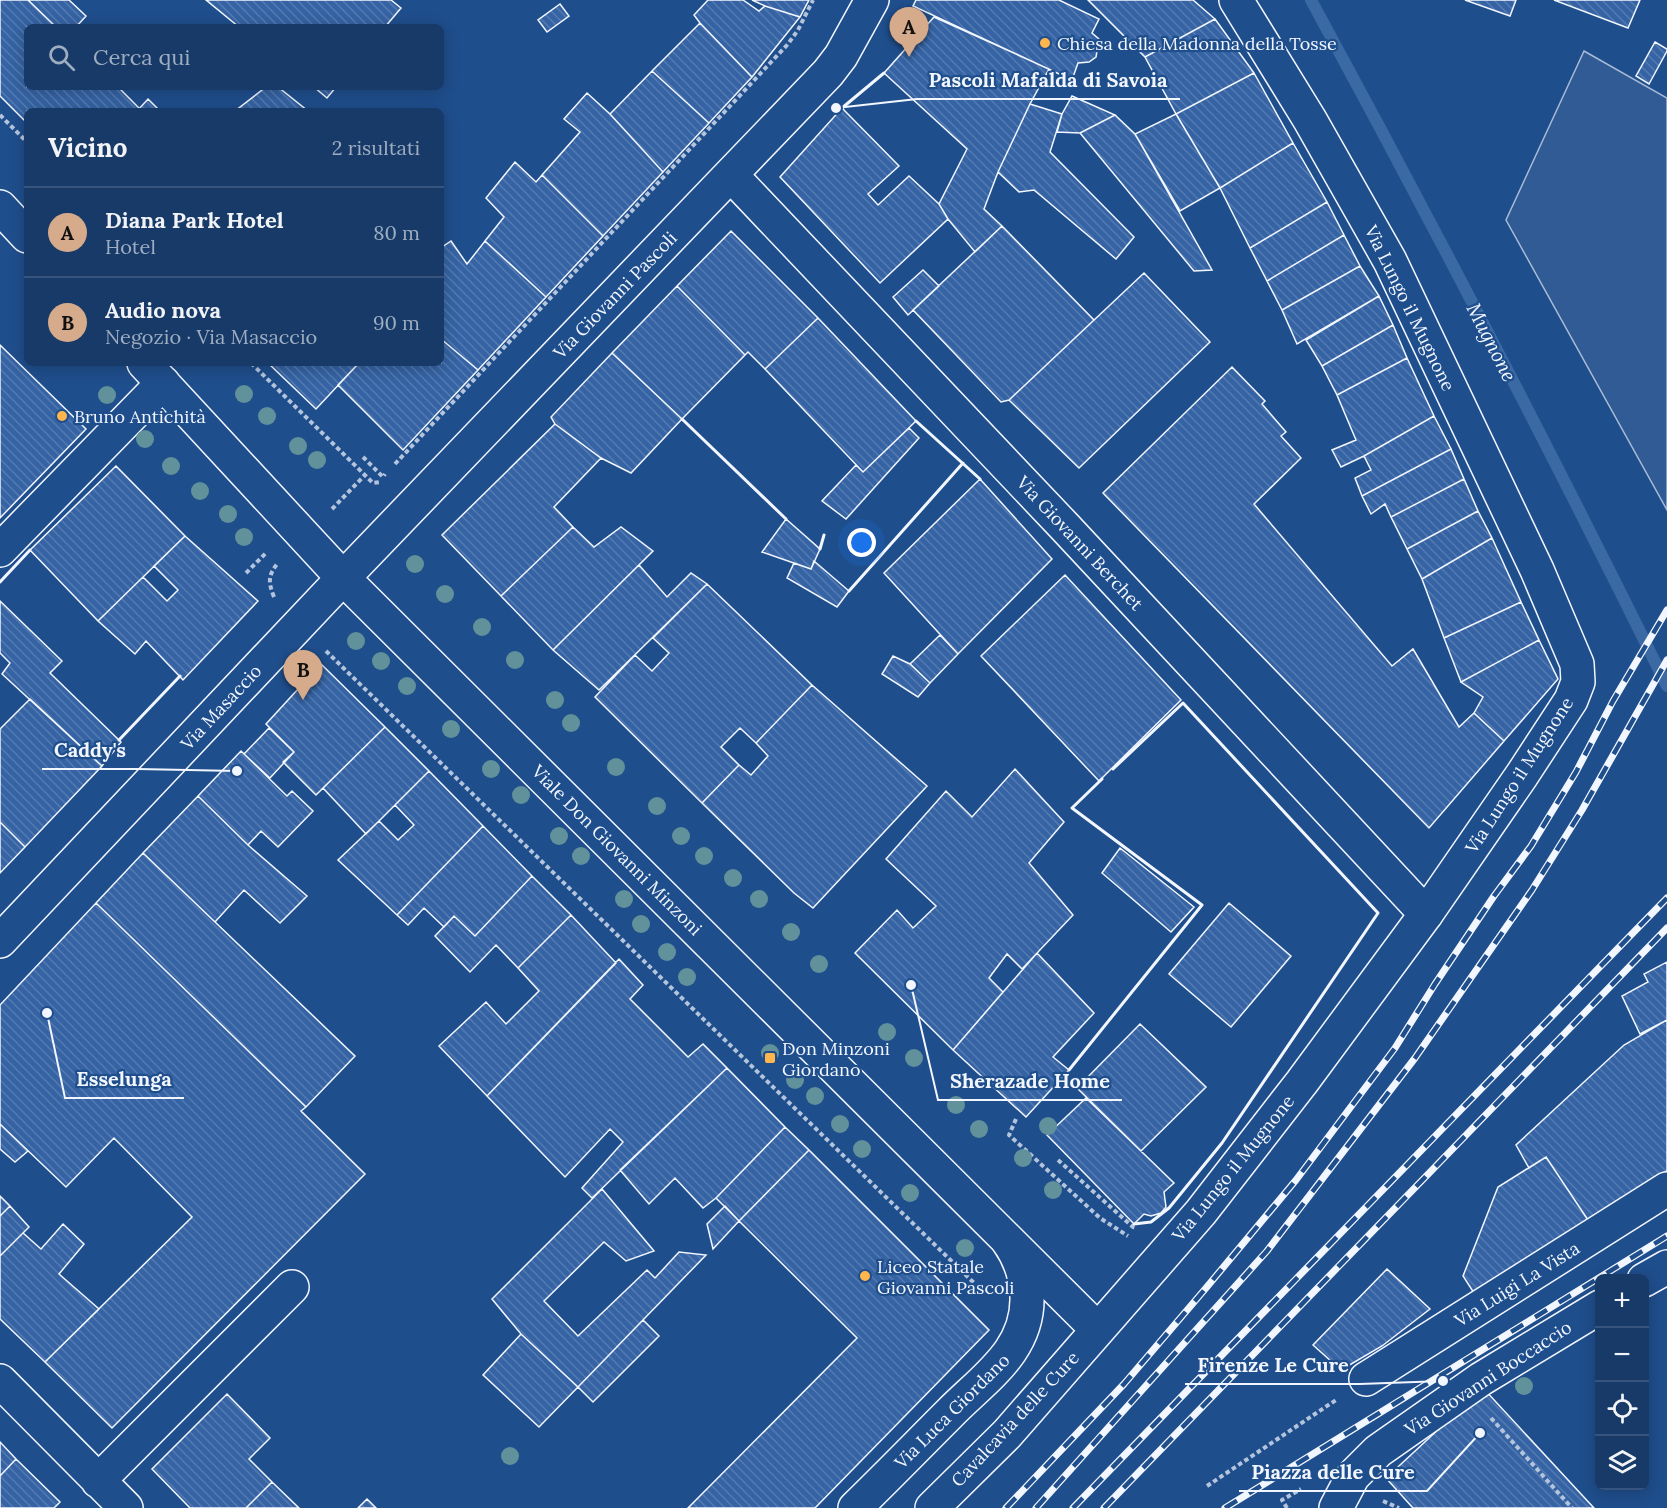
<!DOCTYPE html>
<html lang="it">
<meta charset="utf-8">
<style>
body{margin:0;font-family:Lora,serif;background:#244571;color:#f1f3f6}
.controls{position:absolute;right:18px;bottom:18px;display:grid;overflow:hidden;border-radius:9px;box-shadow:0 3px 15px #0003}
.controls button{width:54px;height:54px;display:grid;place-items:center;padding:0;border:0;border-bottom:2px solid #36547d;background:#173a69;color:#f1f3f6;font:30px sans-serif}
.you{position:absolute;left:862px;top:543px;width:21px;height:21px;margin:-15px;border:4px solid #fff;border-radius:50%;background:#1a73e8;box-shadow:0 0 0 9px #1a73e833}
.badge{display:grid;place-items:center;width:39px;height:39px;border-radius:50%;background:#d6ab8b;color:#111;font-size:20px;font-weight:700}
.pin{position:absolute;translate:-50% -50px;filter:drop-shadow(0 2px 3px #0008)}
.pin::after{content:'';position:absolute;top:32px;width:21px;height:18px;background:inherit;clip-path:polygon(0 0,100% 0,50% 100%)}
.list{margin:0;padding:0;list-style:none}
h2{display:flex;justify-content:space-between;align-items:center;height:78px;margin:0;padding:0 24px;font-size:26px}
h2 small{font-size:20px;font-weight:400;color:#9eadc0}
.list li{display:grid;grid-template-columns:39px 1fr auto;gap:18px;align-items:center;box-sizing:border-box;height:90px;padding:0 24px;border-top:2px solid #36547d}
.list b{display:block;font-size:22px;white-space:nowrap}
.list p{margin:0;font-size:20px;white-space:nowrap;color:#9eadc0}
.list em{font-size:20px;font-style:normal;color:#9eadc0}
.icon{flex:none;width:33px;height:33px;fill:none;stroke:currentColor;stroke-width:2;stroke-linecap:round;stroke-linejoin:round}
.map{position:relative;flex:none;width:1667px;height:1508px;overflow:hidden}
.search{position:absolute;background:#173a69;box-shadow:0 3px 15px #0003;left:24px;top:24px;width:420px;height:66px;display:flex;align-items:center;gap:15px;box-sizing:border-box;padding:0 21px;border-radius:9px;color:#9eadc0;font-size:22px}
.panel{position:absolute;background:#173a69;box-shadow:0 3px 15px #0003;left:24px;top:108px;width:420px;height:258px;border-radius:9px}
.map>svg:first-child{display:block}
.parking{fill:#305b95;stroke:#a8bbd7;stroke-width:1.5}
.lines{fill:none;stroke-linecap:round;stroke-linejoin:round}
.stream{stroke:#3b69a3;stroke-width:12}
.building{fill:url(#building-back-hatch);stroke:#f2f6ff;stroke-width:1.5}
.minor-casing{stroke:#f2f6ff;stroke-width:36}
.major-casing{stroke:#f2f6ff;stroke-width:36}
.path{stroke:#b3c4dc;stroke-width:4;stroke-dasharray:4.5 3;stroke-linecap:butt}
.minor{stroke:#1f4e8c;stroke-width:33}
.major{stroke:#1f4e8c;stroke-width:33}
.rail-casing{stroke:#f2f6ff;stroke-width:7}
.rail{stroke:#1f4e8c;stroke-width:4.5;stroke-dasharray:14;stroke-linecap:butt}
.wall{stroke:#f2f6ff;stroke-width:3}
.tree{fill:#61919a}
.poi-dot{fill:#ffb74d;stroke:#1f4e8c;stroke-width:2}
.labels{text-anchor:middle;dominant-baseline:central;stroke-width:4.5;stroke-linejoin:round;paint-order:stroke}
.poi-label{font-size:18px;fill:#f2f6ff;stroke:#1f4e8c;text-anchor:start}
.street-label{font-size:18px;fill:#f2f6ff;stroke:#1f4e8c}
.water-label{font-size:20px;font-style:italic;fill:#f2f6ff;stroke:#1f4e8c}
.leader{fill:none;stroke:#f2f6ff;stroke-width:2}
.callout-dot{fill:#f2f6ff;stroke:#1f4e8c;stroke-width:2}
.callout-label{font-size:20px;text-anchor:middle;font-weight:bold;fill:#f2f6ff;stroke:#1f4e8c;stroke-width:4.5;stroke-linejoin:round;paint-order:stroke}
</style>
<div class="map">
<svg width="1667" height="1508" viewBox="0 0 1667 1508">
<defs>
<pattern id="building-back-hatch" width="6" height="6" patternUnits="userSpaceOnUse" patternTransform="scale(1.5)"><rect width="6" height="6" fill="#3563a3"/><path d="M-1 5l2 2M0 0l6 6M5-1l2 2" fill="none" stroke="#537ab1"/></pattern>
</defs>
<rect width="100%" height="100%" fill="#1f4e8c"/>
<path class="parking" d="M1584 51 1667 98V510L1506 220Z"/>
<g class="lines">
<path class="stream" d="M1311 0C1434 226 1553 455 1667 686"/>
</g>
<path class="building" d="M0 0H28L56 27H27V87H118L139 108 137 111H27V123L0 96Z
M28 0H69L86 16 76 27H56Z
M206 0H391L401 8 385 27H239Z
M708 0H743L759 11 765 6 800 17 752 77 700 23 694 15Z
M752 0H809L800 17 765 6Z
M916 0H1059L1099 19 1092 33 1099 39 1096 57 1089 62 1078 63 1072 80 913 6Z
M1088 0H1193L1215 19 1145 57Z
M1465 0H1516L1510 16Z
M1554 0H1640L1628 28Z
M560 4 569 16 547 32 538 20Z
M934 17 1049 69 1030 104 998 172 984 209 1002 226 975 252 948 219 939 204 967 149 884 73Z
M1215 19 1254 73 1176 114 1145 57Z
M700 23 752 77 709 123 652 71Z
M1655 42 1667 49V51L1649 84 1636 76Z
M652 71 709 123 663 172 610 114Z
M1254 73 1293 143 1220 188 1176 114Z
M266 87H278L308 111H235Z
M314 87H336L327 98Z
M587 93 610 114 663 172 603 236 542 175 580 132 564 119Z
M1072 96 1115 115 1080 133 1057 132 1062 114Z
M148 99 160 111H137Z
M1030 104 1062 114 1050 152 1134 237 1116 259 1034 190 1019 192 998 172Z
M842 108 899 166 868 194 878 205 909 176 939 204 948 219 880 283 780 177Z
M1176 114 1220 188 1180 211 1135 134Z
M1115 115 1135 134 1212 270 1194 271 1080 133Z
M1293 143 1327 202 1250 248 1220 188Z
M515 162 536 182 542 175 603 236 546 297 485 241 504 217 486 198Z
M1327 202 1344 235 1267 281 1250 248Z
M1002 226 1094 320 1009 400 1001 402 913 310Z
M731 231 818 318 765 369 748 352 745 355 677 286Z
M1344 235 1360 266 1282 310 1267 281Z
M451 241 467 264 485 241 546 297 478 370 441 339V246L442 247Z
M1360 266 1379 296 1297 344 1282 310Z
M923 270 939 286 908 315 893 297Z
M1144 273 1210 342 1079 468 1009 400Z
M677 286 745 355 682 419 612 353Z
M1379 296 1393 325 1322 366 1306 340Z
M818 318 916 421 863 472 765 369Z
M1393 325 1407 358 1337 395 1322 366Z
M441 339 478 370 403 450 338 385 359 363H441Z
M0 345 86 429 0 518Z
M612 353 682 419 631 473 601 458 555 424 551 417Z
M1407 358 1434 416 1364 456 1341 467 1332 450 1356 440 1337 395Z
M268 363H359L316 409Z
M1232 367 1265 401 1262 404 1286 432 1281 436 1301 458 1254 504 1392 666 1413 649 1459 727 1474 713 1504 741 1429 828 1103 493Z
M1434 416 1451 449 1362 496 1355 478 1371 470 1364 456Z
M555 424 601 458 554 507 573 527 501 596 442 535Z
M909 428 919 438 846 519 822 501 856 465 863 472Z
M1451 449 1464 479 1391 517 1385 504 1371 514 1362 496Z
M116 466 185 536 98 621 30 550Z
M980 479 1052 559 958 654 884 573Z
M1464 479 1478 511 1407 549 1391 517Z
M1478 511 1492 538 1422 579 1407 549Z
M786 519 820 549 811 569 762 552Z
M573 527 594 547 621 527 653 551 553 650 501 596Z
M185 536 258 601 183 680 146 641 135 654 98 621 143 577 167 601 178 590 154 566Z
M1492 538 1521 602 1444 638 1422 579Z
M814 561 849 591 837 607 787 578 794 563 811 569Z
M639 565 667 597 691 573 707 584 599 690 553 650Z
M1065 575 1181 700 1099 781 981 656Z
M707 584 812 685 756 743 740 728 721 747 739 765 702 803 595 697 635 655 652 671 669 653 653 638Z
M0 601 62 661 50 673 121 742 102 766 2 674 10 663 0 653Z
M1521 602 1539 640 1461 682 1444 638Z
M940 635 958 654 930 683 910 664Z
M1539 640 1558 679 1504 741 1474 713 1483 697 1461 682Z
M893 656 910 664 930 683 918 697 882 674Z
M321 664 385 727 316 795 283 762 294 752 266 724Z
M812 685 927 786 813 908 794 893 702 803 739 765 751 775 768 756 756 743Z
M30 699 102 766 25 847 0 822V729Z
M385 727 429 771 366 834 323 788Z
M269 728 294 752 270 778 244 754Z
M241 751 287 796 292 791 313 811 278 847 261 831 248 845 198 796Z
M1015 769 1064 822 1029 863 1073 915 1022 969 1007 954 989 978 1003 992 953 1050 855 953 897 910 913 928 936 906 886 859 946 791 972 817Z
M429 771 483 826 397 915 338 860 379 821 398 840 414 825 395 805Z
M198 796 248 845 307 896 280 923 244 890 215 922 143 853Z
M0 822 25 847 0 873Z
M483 826 532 876 475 936 454 916 444 927 424 908 408 925 397 915Z
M1120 848 1194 907 1171 932 1102 873Z
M143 853 355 1056 306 1107 96 903Z
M532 876 571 915 518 968 496 945 470 972 435 936 454 916 475 936Z
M96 903 306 1107 301 1111 365 1174 112 1428 45 1362 192 1217 114 1138 66 1187 0 1124V1005Z
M1229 903 1291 956 1231 1027 1169 974Z
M571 915 616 963 487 1096 439 1046 486 1002 506 1024 539 991 518 968Z
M1037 953 1094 1013 1053 1057 1069 1070 1026 1117 953 1050Z
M619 959 643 985 630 999 688 1057 703 1044 727 1068 592 1198 582 1188 623 1142 610 1129 565 1177 487 1096Z
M1667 962V1020L1640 1034 1622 996 1648 982 1644 974Z
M1667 1020V1171L1588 1220 1546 1157 1529 1168 1516 1145 1624 1045Z
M1140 1024 1206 1087 1141 1151 1077 1088Z
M727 1068 785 1127 716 1198 703 1208 675 1178 649 1204 620 1170Z
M1086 1098 1174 1183 1164 1192 1166 1207 1161 1213 1151 1216 1144 1214 1134 1224 1047 1135Z
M0 1124 28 1151 15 1162 0 1149Z
M785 1127 809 1150 739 1221 716 1198Z
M809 1150 989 1330 815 1508H688L857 1338 739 1221Z
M1546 1157 1588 1220 1474 1293 1463 1276 1498 1187Z
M602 1189 654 1251 626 1261 604 1242 544 1301 578 1336 647 1270 655 1278 679 1252 706 1255 578 1387 521 1334 492 1299Z
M0 1196 10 1206 0 1216Z
M10 1206 29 1227 0 1256V1216Z
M725 1206 739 1221 713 1249 707 1224Z
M63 1224 84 1244 59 1274 99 1309 45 1362 0 1319V1256L23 1233 41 1249Z
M1387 1269 1430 1309 1382 1346 1341 1370 1313 1345Z
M643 1320 659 1336 593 1402 578 1387Z
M521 1334 578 1387 539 1427 483 1375Z
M1483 1388 1594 1508H1413L1386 1478Z
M227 1394 270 1438 249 1459 272 1482 246 1508H190L152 1469Z
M0 1442 16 1459 0 1476Z
M16 1459 60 1502 54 1508H0V1476Z
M272 1482 299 1508H246Z
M367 1499 376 1508H358Z"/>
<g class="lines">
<defs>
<path id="minor" d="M731 175 1065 527 1426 914
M0 550 163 383
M1644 1280 1667 1267
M1366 1379 1667 1189
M0 1381 126 1508
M98 1481 292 1287
M855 1508C887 1477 918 1445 949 1414 983 1379 1029 1351 1027 1296 1026 1275 1020 1258 1008 1241
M1336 1508 1353 1476 1378 1451 1481 1379 1600 1307"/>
<path id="major" d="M0 207 27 236
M144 363 343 578 1097 1329
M0 941 343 578 828 73 841 56 872 0
M932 1508 1007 1434 1201 1212 1302 1082 1426 914 1522 775 1571 700 1578 682 1577 664 1537 570 1390 261 1310 120 1236 0"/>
</defs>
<use href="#minor" class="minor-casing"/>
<use href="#major" class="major-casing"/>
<path class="path" d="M0 115 27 142
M251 363 373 483 381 482
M363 457 383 477 385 474
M395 464 788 44 798 30 813 0
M332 509 365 475
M246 573 266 553
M274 597C268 582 268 575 278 563
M326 651 974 1283
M1016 1119 1009 1135 1100 1218 1128 1236
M1058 1160 1133 1227 1137 1228
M1491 1418 1572 1508
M1207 1486 1336 1400
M1383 1501 1399 1508
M1287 1508 1282 1500 1301 1489"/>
<use href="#minor" class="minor"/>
<use href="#major" class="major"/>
<defs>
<path id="rail" d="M1006 1508 1124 1384 1206 1288 1296 1180 1395 1048 1435 984 1494 896 1531 846 1576 772 1613 701 1667 610
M1036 1508 1267 1251 1415 1058 1532 890 1582 810 1667 660
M1073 1508 1667 898
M1104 1508 1667 928
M1225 1508 1667 1236"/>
</defs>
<use href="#rail" class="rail-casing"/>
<use href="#rail" class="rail"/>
<path class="wall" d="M842 108 884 73
M682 419 786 519
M916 421 980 479
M820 549 824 535
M0 582 30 550
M849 591 963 463
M119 740 180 676
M1113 769 1183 703 1378 913 1222 1143 1169 1208 1151 1222 1134 1224
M1069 1070 1202 905 1072 808 1102 779"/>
</g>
<g class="tree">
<circle cx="244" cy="394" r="9"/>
<circle cx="107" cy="395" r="9"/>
<circle cx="267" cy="416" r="9"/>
<circle cx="145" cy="439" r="9"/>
<circle cx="298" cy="446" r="9"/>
<circle cx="317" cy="460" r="9"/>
<circle cx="171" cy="466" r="9"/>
<circle cx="200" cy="491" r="9"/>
<circle cx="228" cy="514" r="9"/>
<circle cx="244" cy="537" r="9"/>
<circle cx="415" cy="564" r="9"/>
<circle cx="445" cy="594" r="9"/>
<circle cx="482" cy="627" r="9"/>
<circle cx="356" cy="641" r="9"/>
<circle cx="515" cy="660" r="9"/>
<circle cx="381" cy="661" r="9"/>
<circle cx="407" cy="686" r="9"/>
<circle cx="555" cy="700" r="9"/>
<circle cx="571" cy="723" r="9"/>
<circle cx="451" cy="729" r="9"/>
<circle cx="616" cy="767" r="9"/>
<circle cx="491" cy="769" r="9"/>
<circle cx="521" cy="795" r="9"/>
<circle cx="657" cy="806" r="9"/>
<circle cx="559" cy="836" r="9"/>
<circle cx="681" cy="836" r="9"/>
<circle cx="581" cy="856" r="9"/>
<circle cx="704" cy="856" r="9"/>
<circle cx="733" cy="878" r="9"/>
<circle cx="624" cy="899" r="9"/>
<circle cx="759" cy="899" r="9"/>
<circle cx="641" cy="924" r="9"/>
<circle cx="791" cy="932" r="9"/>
<circle cx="667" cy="952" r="9"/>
<circle cx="819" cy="964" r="9"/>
<circle cx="687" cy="977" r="9"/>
<circle cx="887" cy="1032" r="9"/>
<circle cx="770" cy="1053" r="9"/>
<circle cx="914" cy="1058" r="9"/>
<circle cx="795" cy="1080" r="9"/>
<circle cx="815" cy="1096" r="9"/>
<circle cx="956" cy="1105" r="9"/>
<circle cx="840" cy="1124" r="9"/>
<circle cx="1048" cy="1126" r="9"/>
<circle cx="979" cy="1129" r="9"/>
<circle cx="862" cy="1149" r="9"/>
<circle cx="1023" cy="1158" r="9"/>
<circle cx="1053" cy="1190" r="9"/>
<circle cx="910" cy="1193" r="9"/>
<circle cx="965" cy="1248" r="9"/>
<circle cx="1524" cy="1386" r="9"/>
<circle cx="510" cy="1456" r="9"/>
</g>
<g class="poi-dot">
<circle cx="1045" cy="43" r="6"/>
<circle cx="62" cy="416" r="6"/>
<rect x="764" y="1052" width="12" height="12" rx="3"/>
<circle cx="865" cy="1276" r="6"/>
</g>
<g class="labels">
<g class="poi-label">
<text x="1057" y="43">Chiesa della Madonna della Tosse</text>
<text x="74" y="416">Bruno Antichità</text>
<text x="782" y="1048">Don Minzoni<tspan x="782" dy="21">Giordano</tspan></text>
<text x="877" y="1266">Liceo Statale<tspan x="877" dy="21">Giovanni Pascoli</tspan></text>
</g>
<g class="street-label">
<text transform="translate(615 295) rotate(-46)">Via Giovanni Pascoli</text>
<text transform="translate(1410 308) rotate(64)">Via Lungo il Mugnone</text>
<text transform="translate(1080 543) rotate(47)">Via Giovanni Berchet</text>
<text transform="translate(221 707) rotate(-47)">Via Masaccio</text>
<text transform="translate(1519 775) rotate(-57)">Via Lungo il Mugnone</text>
<text transform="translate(617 850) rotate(45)">Viale Don Giovanni Minzoni</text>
<text transform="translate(1233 1168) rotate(-51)">Via Lungo il Mugnone</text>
<text transform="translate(1517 1284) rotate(-32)">Via Luigi La Vista</text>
<text transform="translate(1488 1378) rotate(-33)">Via Giovanni Boccaccio</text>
<text transform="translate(952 1411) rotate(-45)">Via Luca Giordano</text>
<text transform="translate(1015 1419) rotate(-47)">Cavalcavia delle Cure</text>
</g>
<g class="water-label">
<text transform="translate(1492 342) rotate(63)">Mugnone</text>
</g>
</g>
<path class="leader" d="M836 108L917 99H1180M237 771L138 769H42M47 1013L65 1098H184M911 985L938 1100H1122M1443 1381L1360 1384H1185M1480 1433L1427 1491H1239"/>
<g class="callout-dot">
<circle cx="836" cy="108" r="6"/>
<circle cx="237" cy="771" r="6"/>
<circle cx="47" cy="1013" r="6"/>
<circle cx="911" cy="985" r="6"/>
<circle cx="1443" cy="1381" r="6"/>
<circle cx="1480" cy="1433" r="6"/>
</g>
<g class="callout-label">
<text x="1048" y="87">Pascoli Mafalda di Savoia</text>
<text x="90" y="757">Caddy's</text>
<text x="124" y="1086">Esselunga</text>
<text x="1030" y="1088">Sherazade Home</text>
<text x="1273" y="1372">Firenze Le Cure</text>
<text x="1333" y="1479">Piazza delle Cure</text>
</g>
</svg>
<div class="controls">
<button>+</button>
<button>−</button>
<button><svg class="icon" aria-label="locate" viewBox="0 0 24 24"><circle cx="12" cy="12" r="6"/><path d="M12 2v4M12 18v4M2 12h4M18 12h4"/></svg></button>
<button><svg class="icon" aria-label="layers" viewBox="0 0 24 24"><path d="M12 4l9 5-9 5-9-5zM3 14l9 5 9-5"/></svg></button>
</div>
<div class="you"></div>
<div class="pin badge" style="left:909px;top:57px">A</div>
<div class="pin badge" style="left:303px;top:700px">B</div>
<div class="search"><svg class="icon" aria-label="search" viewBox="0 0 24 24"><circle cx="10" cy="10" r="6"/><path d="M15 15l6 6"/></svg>Cerca qui</div>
<section class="panel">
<h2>Vicino<small>2 risultati</small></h2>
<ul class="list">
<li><span class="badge">A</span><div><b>Diana Park Hotel</b><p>Hotel</p></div><em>80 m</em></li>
<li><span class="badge">B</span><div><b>Audio nova</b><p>Negozio · Via Masaccio</p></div><em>90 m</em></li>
</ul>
</section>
</div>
